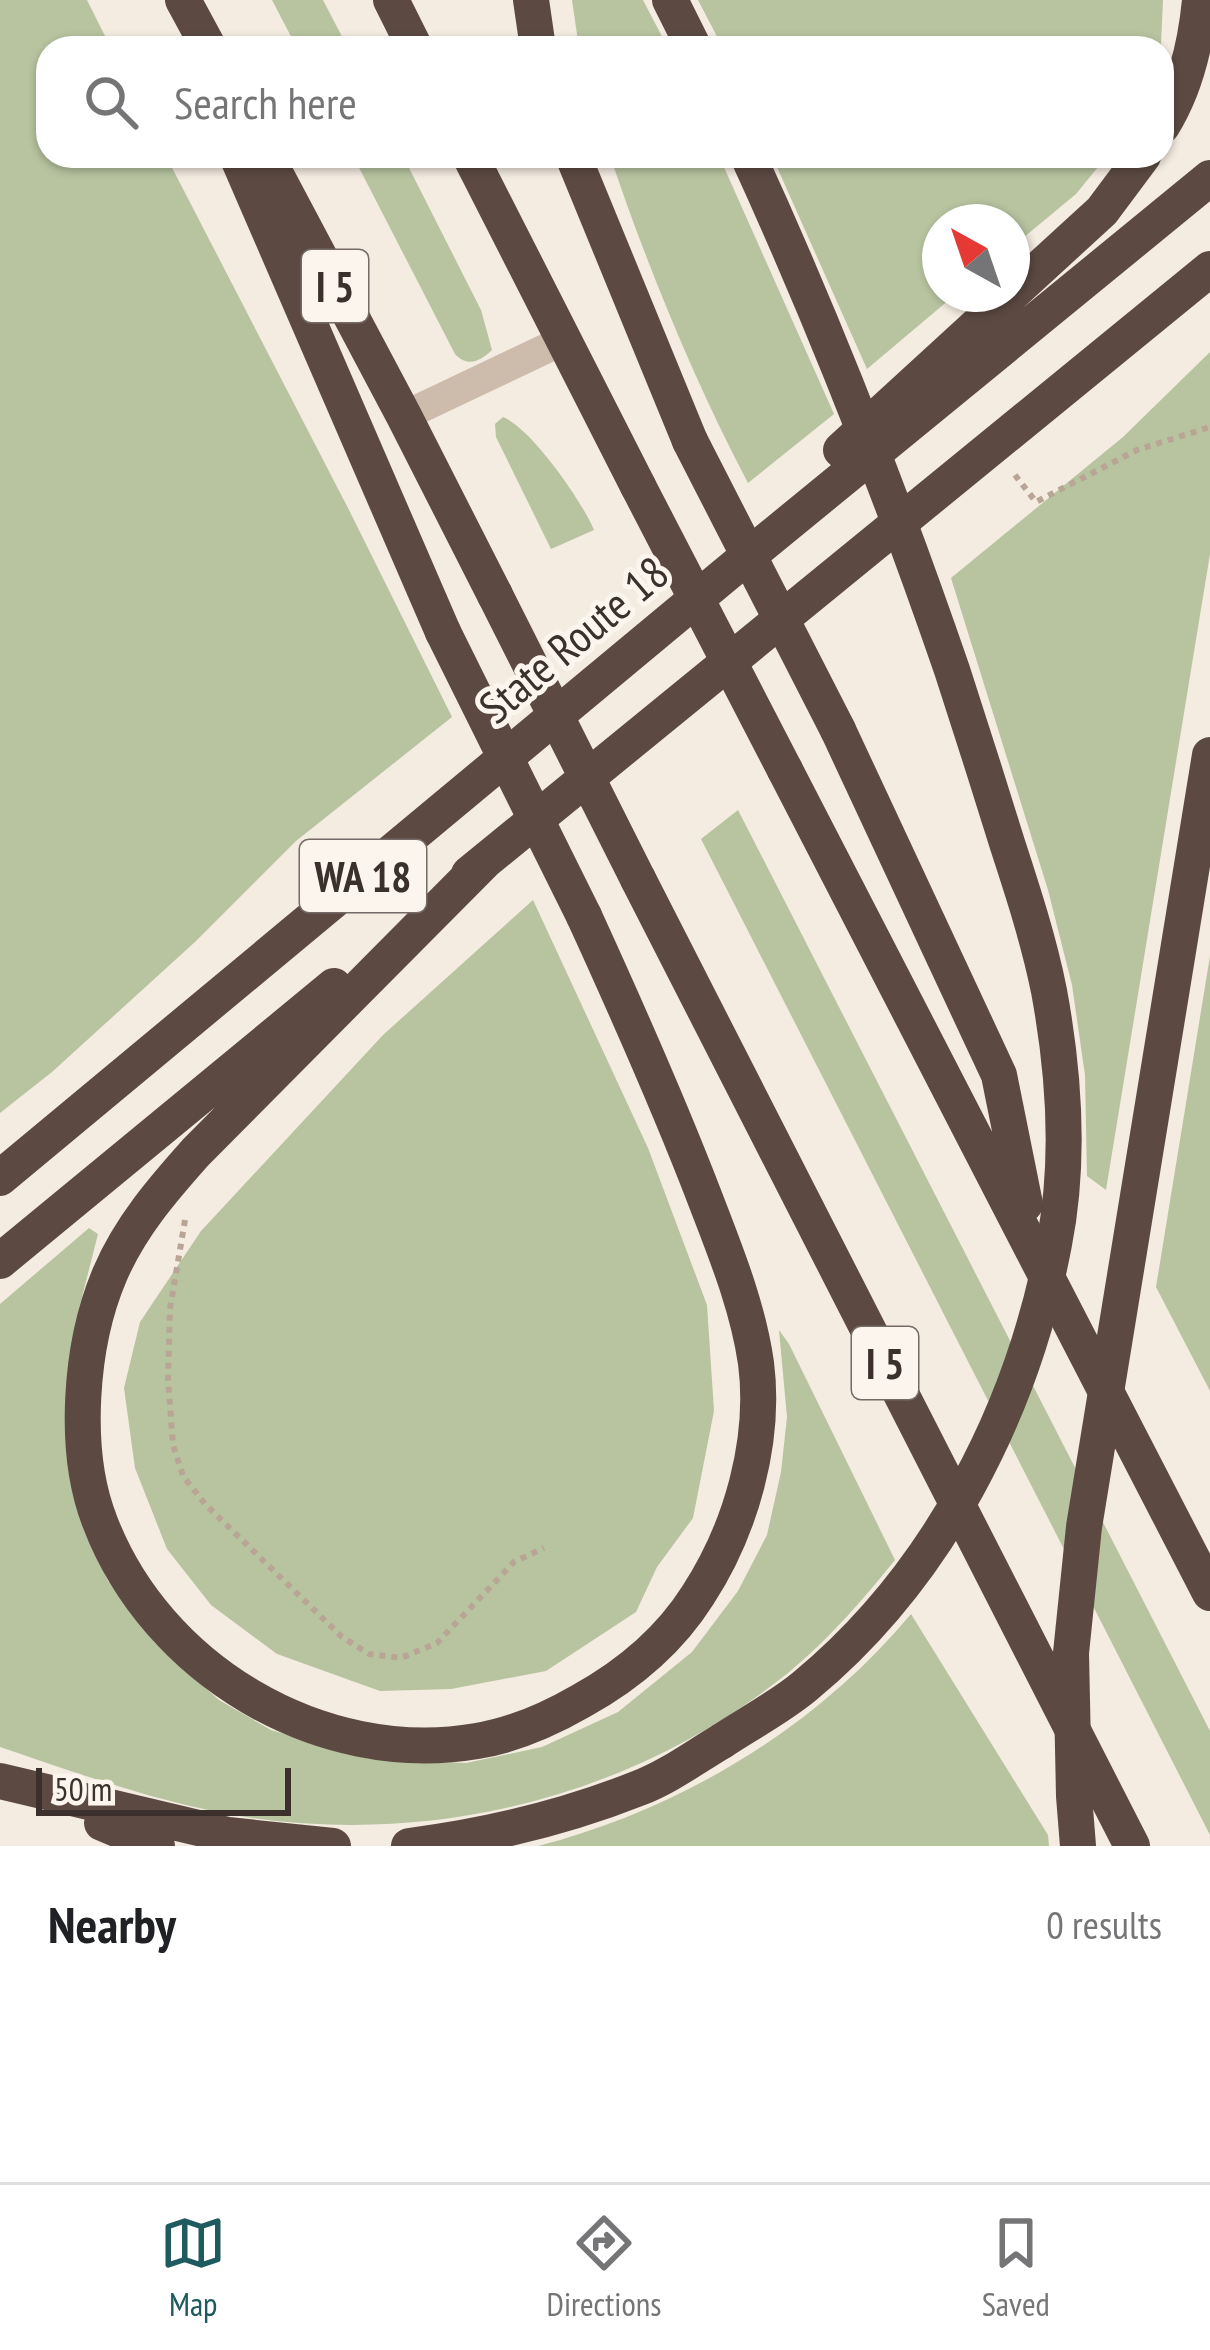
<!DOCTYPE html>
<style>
body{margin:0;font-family:"PT Sans Narrow",sans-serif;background:#f6f6f6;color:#202124}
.compass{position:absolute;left:922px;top:204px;width:108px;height:108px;border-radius:50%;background:#fff;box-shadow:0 3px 9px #0004;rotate:320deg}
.scale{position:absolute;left:36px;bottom:30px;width:255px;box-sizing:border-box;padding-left:12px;border:6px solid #3b302b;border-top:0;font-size:33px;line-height:42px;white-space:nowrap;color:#3b302b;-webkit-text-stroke:9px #fbf5ee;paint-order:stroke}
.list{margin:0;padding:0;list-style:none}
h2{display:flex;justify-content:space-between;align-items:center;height:156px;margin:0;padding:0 48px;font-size:51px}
h2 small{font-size:39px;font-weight:400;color:#757577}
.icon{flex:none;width:66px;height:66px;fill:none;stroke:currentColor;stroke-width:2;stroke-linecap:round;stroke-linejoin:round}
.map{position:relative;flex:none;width:1210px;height:1846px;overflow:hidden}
.search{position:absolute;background:#fff;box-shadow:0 3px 9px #0004;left:36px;right:36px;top:36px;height:132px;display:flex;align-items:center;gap:30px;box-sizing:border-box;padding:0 42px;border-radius:36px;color:#757577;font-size:45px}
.sheet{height:336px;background:#fff}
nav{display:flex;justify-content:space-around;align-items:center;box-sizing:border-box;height:168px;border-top:3px solid #e0e0e0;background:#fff;font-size:33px;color:#757577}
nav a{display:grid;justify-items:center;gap:6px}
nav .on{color:#1f5a5e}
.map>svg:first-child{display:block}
.green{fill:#b8c4a0}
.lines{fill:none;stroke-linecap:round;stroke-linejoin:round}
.path{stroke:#b9a596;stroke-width:6;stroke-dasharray:6 6;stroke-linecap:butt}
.minor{stroke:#cdbbac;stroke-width:30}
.highway{stroke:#5c4a42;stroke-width:36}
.highway-bridge{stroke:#5c4a42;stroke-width:36}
.labels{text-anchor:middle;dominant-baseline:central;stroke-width:10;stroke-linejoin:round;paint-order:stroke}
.shield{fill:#fbf5ee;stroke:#756b66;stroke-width:3}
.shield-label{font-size:42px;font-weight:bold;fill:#3b302b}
.street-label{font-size:45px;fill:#3b302b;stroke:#fbf5ee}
</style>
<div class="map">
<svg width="1210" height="1846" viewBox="0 0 1210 1846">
<rect width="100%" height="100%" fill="#f4ebe1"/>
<path class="green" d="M0 0H87L111 48H48V156H166L349 510 452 717 296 841 195 942 52 1072 0 1113Z
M272 0H323L348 48H297Z
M572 0H643L668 48H579Z
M698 0H1163L1161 44 1160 48H723Z
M353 156H403L481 310 492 350C480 361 468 368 455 354Z
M610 156H719L834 414 748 483C693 378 648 268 610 156Z
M772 156H1107L1076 194 1012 247V222H940V294H956L867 369Z
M1210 352V554L1106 1190 1087 1176 1085 1075 1072 985 1048 890 951 578 1123 437Z
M503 417C531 428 582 501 594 530L551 549 496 437 495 424Z
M738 810 1210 1731V1835L701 839Z
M533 900 648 1148 707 1305 714 1411 693 1518 657 1567 636 1612 546 1671 451 1689 380 1691 277 1654 211 1605 167 1549 135 1468 124 1388 140 1322 201 1231 383 1035Z
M1210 956V1391L1156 1287Z
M89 1228 98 1234 77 1317 69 1395 71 1463 83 1528 108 1581 155 1643 219 1700 271 1730 369 1759 466 1763 542 1747 618 1712 692 1652 738 1591 767 1535 781 1472 787 1417 779 1330 789 1344 895 1560C862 1601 828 1640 788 1673 636 1795 438 1846 246 1817 162 1804 80 1774 0 1747V1304Z
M911 1614 1048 1835 1049 1846H538C681 1809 816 1728 911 1614Z"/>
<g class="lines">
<path class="path" d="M1015 475 1036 502 1137 450 1210 427
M185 1220 170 1309 168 1379 173 1445 183 1476 205 1504 342 1637 369 1654 401 1658 437 1643 514 1562 544 1548"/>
<path class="minor" d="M404 416 564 340"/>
<path class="highway" d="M183 0 209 48
M391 0 415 48
M531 0 538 48
M670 0 694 48
M1162 126C1185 89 1196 43 1200 0
M237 156 443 632
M266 156 404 416 495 595
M470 156 638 486
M573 156 690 441
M841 450 1102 211 1143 156
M838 730 999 1075 1025 1204
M785 770 1210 1593
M484 862 196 1152C163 1189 130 1227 110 1274 80 1344 72 1451 100 1522 156 1669 320 1768 477 1741 514 1735 548 1720 581 1701 628 1675 669 1641 698 1595 741 1529 766 1441 756 1363 748 1307 726 1253 706 1201 669 1104 627 1010 584 916
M469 874 1210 269
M638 879 1132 1846
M0 1178 725 575 1210 178
M0 1261 334 986
M0 1781 228 1835 333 1846
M102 1823 157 1846
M409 1846C487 1836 566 1817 639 1788 668 1777 695 1757 722 1741"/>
<path class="highway-bridge" d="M690 441 838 730
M638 486 785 770
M495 595 638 879
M443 632 584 916
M722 1741C749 1723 780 1707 805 1686 938 1576 1022 1412 1054 1244 1070 1163 1064 1072 1049 991 1039 941 1023 892 1007 843 989 785 971 728 952 670 892 496 825 324 748 156
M1078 1846 1074 1796 1071 1653 1084 1527 1210 755"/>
</g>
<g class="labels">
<g class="shield">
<rect x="302" y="250" width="66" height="72" rx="9"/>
<rect x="300" y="840" width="126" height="72" rx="9"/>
<rect x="852" y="1327" width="66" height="72" rx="9"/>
</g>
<g class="shield-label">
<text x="335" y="286">I 5</text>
<text x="363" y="876">WA 18</text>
<text x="885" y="1363">I 5</text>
</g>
<g class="street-label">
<text transform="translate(573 639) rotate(-40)">State Route 18</text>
</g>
</g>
</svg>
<svg class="compass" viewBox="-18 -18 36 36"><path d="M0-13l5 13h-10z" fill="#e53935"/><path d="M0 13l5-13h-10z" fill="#757577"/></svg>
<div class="scale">50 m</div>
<div class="search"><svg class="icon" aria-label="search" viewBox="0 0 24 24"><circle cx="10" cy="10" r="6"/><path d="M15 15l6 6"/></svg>Search here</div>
</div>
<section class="sheet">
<h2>Nearby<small>0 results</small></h2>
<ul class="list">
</ul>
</section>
<nav>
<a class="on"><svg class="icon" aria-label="map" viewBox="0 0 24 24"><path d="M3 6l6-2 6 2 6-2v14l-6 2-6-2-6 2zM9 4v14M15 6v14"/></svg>Map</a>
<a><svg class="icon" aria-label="directions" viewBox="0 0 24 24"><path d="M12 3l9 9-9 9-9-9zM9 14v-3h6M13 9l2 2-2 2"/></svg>Directions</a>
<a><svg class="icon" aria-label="saved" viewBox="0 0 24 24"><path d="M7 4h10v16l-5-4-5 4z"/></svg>Saved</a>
</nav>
